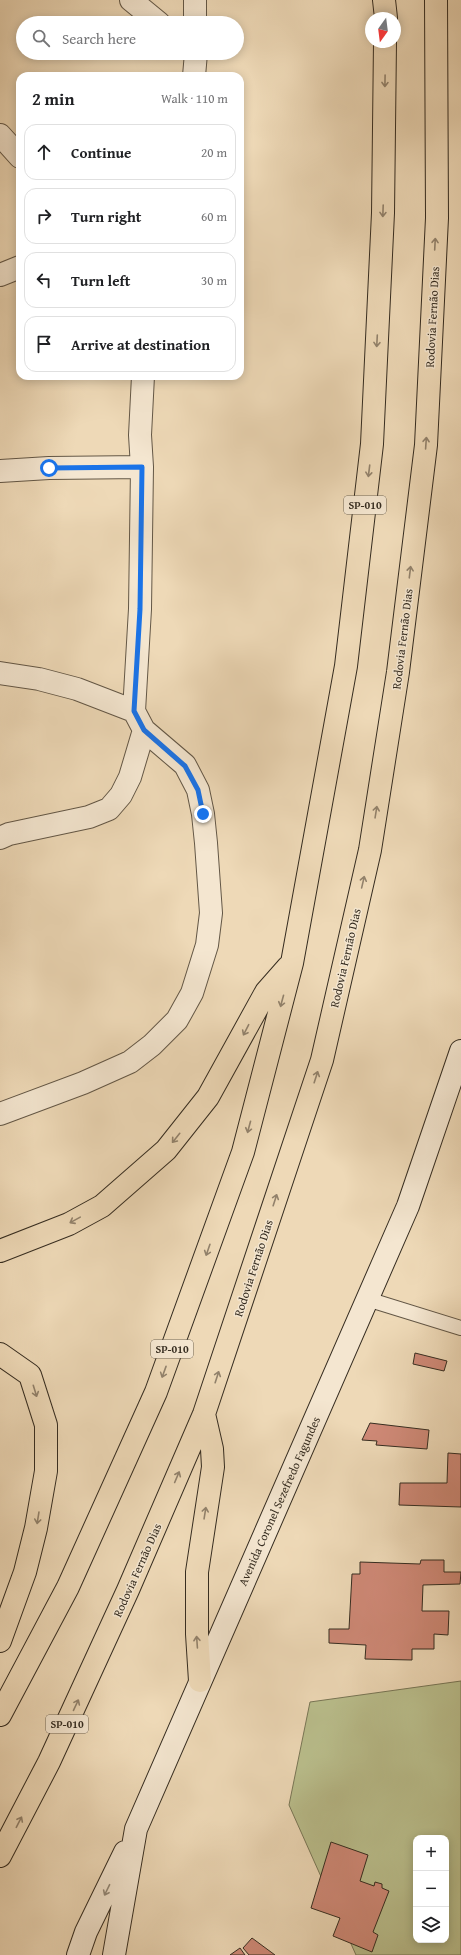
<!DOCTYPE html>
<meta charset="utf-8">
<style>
body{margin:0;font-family:"Gentium Book Plus",serif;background:#f6f6f6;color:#202124}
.controls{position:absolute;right:12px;bottom:12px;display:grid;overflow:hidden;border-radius:8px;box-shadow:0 2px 10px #0003}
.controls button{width:36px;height:36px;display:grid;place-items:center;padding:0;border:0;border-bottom:1px solid #e0e0e0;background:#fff;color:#202124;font:20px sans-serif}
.compass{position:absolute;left:365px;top:12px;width:36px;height:36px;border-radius:50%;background:#fff;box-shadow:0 2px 10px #0003;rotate:194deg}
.stop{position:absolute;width:12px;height:12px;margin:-9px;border:3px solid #1a73e8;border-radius:50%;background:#fff}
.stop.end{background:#1a73e8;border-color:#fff;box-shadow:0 1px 4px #0008}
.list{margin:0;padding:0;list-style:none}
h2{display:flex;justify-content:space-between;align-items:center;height:52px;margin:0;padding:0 16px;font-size:17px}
h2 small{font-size:13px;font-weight:400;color:#757577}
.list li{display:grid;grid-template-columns:26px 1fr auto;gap:12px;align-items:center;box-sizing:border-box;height:56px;margin:0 8px 8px;padding:0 8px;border:1px solid #e0e0e0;border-radius:12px}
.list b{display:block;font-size:15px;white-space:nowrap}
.list em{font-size:13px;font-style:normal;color:#757577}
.icon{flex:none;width:22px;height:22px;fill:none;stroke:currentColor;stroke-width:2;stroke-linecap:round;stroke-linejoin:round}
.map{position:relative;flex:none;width:461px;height:1955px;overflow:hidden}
.search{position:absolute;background:#fff;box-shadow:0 2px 10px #0003;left:16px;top:16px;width:228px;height:44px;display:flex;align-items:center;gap:10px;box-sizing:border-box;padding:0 14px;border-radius:22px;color:#757577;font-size:15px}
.panel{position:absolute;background:#fff;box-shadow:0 2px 10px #0003;left:16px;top:72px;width:228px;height:308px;border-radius:12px}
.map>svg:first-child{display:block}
.green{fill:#babf8d;stroke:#787656;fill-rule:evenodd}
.building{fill:#cf8977;stroke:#352c20}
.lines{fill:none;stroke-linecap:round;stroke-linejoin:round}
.lane-casing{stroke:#635746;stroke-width:16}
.street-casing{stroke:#635746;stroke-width:24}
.secondary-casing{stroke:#352c20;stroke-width:24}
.highway-casing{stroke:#352c20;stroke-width:24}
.lane{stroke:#f4e6d0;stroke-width:14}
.street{stroke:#f4e6d0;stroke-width:22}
.secondary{stroke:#f4e6d0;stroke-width:22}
.highway{stroke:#eed9b7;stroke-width:22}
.oneway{stroke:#92826c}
.oneway2{stroke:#948978}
.route{stroke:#1a73e8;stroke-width:5}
.labels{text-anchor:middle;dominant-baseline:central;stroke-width:3;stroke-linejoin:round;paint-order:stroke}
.shield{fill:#f4e6d0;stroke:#6e6455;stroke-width:1}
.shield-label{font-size:11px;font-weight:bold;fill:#352c20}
.street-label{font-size:12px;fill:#352c20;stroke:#f4e6d0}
</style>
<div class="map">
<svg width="461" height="1955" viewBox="0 0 461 1955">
<rect width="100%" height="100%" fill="#eed9b7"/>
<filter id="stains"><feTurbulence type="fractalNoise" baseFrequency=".005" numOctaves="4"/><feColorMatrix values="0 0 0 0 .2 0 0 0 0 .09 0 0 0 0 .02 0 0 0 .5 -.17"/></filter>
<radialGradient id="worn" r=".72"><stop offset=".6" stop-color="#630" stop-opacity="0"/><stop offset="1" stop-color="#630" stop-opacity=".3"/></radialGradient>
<path class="green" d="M461 1681V1955H356L289 1805 310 1702ZM416 1838H446V1940H416Z"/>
<path class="building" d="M415 1353 447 1361 444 1371 413 1364Z
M370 1423 429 1430 427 1449 376 1445 377 1441 362 1440Z
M448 1453 461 1454V1507L399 1505 400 1483H447Z
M421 1560H444V1572H461L460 1584 423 1585 422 1611H449L448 1635 434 1634V1649H412V1660L365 1659 366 1645 329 1643V1629H349L352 1574H360V1562L420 1564Z
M331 1842 368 1855 360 1881 374 1886 375 1882 382 1884V1888L389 1891 373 1932 378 1935 372 1952 333 1936 340 1918 311 1908Z
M252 1938 275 1955H249L243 1948Z
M240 1948 245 1955H230Z"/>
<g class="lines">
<defs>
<path id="lane" d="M367 1299 461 1328"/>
<path id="street" d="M131 0 159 23
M195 0V23
M194 76 196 53
M0 135 20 157
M0 275 20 267
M0 471 49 468 142 467
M0 673 39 679 77 689 134 711
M0 838 9 834 89 817 109 809 121 795 130 777 144 730
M0 1114 83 1083 130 1062 152 1045 177 1020 192 993 207 945 211 913 206 843 203 814 198 790 185 765 144 730 134 711 140 609 142 467 140 435 143 376"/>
<path id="secondary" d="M78 1955 86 1932 125 1852
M114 1955 136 1829 408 1206 461 1051"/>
<path id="highway" d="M384 0 386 18
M0 1251 69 1224 102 1206 166 1150 208 1097 266 992 288 967
M0 1354 30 1375 46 1425V1471L36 1528 25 1572 0 1641
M200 1681 197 1634V1572L213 1467 212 1449 204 1414
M0 1715 68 1587 156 1392 243 1152 292 963 346 666 372 444 383 213 385 42
M0 1856 49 1762 128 1590 204 1414 322 1060 370 850 398 672 426 445 437 218 436 0"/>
</defs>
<use href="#lane" class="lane-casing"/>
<use href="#street" class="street-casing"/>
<use href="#secondary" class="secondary-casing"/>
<use href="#highway" class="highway-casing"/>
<use href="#lane" class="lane"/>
<use href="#street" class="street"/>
<use href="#secondary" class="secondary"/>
<use href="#highway" class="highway"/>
</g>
<defs><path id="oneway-shaft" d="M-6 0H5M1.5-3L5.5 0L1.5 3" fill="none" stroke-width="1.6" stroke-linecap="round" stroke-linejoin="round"/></defs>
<g class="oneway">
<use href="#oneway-shaft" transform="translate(385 81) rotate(91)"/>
<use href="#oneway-shaft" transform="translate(383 211) rotate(92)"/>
<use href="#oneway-shaft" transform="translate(435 244) rotate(-87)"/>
<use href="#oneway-shaft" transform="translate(377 341) rotate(93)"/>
<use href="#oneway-shaft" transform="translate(426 443) rotate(-86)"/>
<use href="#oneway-shaft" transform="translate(369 471) rotate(97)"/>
<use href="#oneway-shaft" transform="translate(410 572) rotate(-83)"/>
<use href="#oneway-shaft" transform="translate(376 812) rotate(-81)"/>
<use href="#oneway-shaft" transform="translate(363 882) rotate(-77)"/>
<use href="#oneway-shaft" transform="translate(282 1001) rotate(105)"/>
<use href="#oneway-shaft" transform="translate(246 1030) rotate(117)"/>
<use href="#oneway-shaft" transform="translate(316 1077) rotate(-72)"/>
<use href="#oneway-shaft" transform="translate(249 1127) rotate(105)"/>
<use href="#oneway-shaft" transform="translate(176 1138) rotate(129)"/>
<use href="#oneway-shaft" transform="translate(275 1200) rotate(-72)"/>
<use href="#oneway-shaft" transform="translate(75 1220) rotate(151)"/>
<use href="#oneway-shaft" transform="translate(208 1250) rotate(109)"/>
<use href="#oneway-shaft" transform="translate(164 1372) rotate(110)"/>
<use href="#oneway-shaft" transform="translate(217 1377) rotate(-72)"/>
<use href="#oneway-shaft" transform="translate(35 1391) rotate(73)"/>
<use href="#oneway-shaft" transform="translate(177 1477) rotate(-67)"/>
<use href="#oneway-shaft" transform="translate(205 1513) rotate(-81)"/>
<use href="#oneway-shaft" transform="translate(38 1518) rotate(99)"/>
<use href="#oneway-shaft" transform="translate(197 1642) rotate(-94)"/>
<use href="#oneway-shaft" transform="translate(76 1705) rotate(-65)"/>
<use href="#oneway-shaft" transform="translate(19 1822) rotate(-63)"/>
</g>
<use class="oneway2" href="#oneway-shaft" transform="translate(107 1890) rotate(116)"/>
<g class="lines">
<path class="route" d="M49 468 142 467 140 609 134 711 144 730 185 766 198 790 203 814"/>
</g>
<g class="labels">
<g class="shield">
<rect x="344" y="496" width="42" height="18" rx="3"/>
<rect x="151" y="1340" width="42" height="18" rx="3"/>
<rect x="46" y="1715" width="42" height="18" rx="3"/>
</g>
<g class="shield-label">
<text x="365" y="505">SP-010</text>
<text x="172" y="1349">SP-010</text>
<text x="67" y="1724">SP-010</text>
</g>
<g class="street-label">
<text transform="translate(432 317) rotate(-87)">Rodovia Fernão Dias</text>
<text transform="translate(402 639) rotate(-83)">Rodovia Fernão Dias</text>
<text transform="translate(345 958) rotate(-77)">Rodovia Fernão Dias</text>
<text transform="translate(253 1268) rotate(-72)">Rodovia Fernão Dias</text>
<text transform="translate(279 1501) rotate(-66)">Avenida Coronel Sezefredo Fagundes</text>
<text transform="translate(137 1570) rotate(-66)">Rodovia Fernão Dias</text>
</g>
</g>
<rect width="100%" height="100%" filter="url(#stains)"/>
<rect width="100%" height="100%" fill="url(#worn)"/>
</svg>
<div class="controls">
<button>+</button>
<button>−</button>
<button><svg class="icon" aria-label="layers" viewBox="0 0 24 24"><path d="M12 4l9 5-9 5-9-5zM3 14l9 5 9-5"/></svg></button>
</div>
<svg class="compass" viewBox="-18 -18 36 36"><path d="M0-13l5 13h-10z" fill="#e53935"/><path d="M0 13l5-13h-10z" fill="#757577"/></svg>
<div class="stop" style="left:49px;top:468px"></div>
<div class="stop end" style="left:203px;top:814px"></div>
<div class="search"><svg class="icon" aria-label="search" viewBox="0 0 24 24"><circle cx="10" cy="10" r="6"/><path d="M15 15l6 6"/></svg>Search here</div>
<section class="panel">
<h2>2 min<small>Walk · 110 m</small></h2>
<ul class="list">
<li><svg class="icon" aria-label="ahead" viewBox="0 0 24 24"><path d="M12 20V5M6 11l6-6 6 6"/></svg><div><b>Continue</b></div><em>20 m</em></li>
<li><svg class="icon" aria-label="right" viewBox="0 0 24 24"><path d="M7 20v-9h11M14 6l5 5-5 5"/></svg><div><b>Turn right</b></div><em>60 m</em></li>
<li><svg class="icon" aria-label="left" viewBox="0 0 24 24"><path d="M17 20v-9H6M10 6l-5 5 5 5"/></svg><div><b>Turn left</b></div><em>30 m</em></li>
<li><svg class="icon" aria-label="arrive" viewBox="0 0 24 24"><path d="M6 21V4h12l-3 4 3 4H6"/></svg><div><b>Arrive at destination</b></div></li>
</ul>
</section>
</div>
